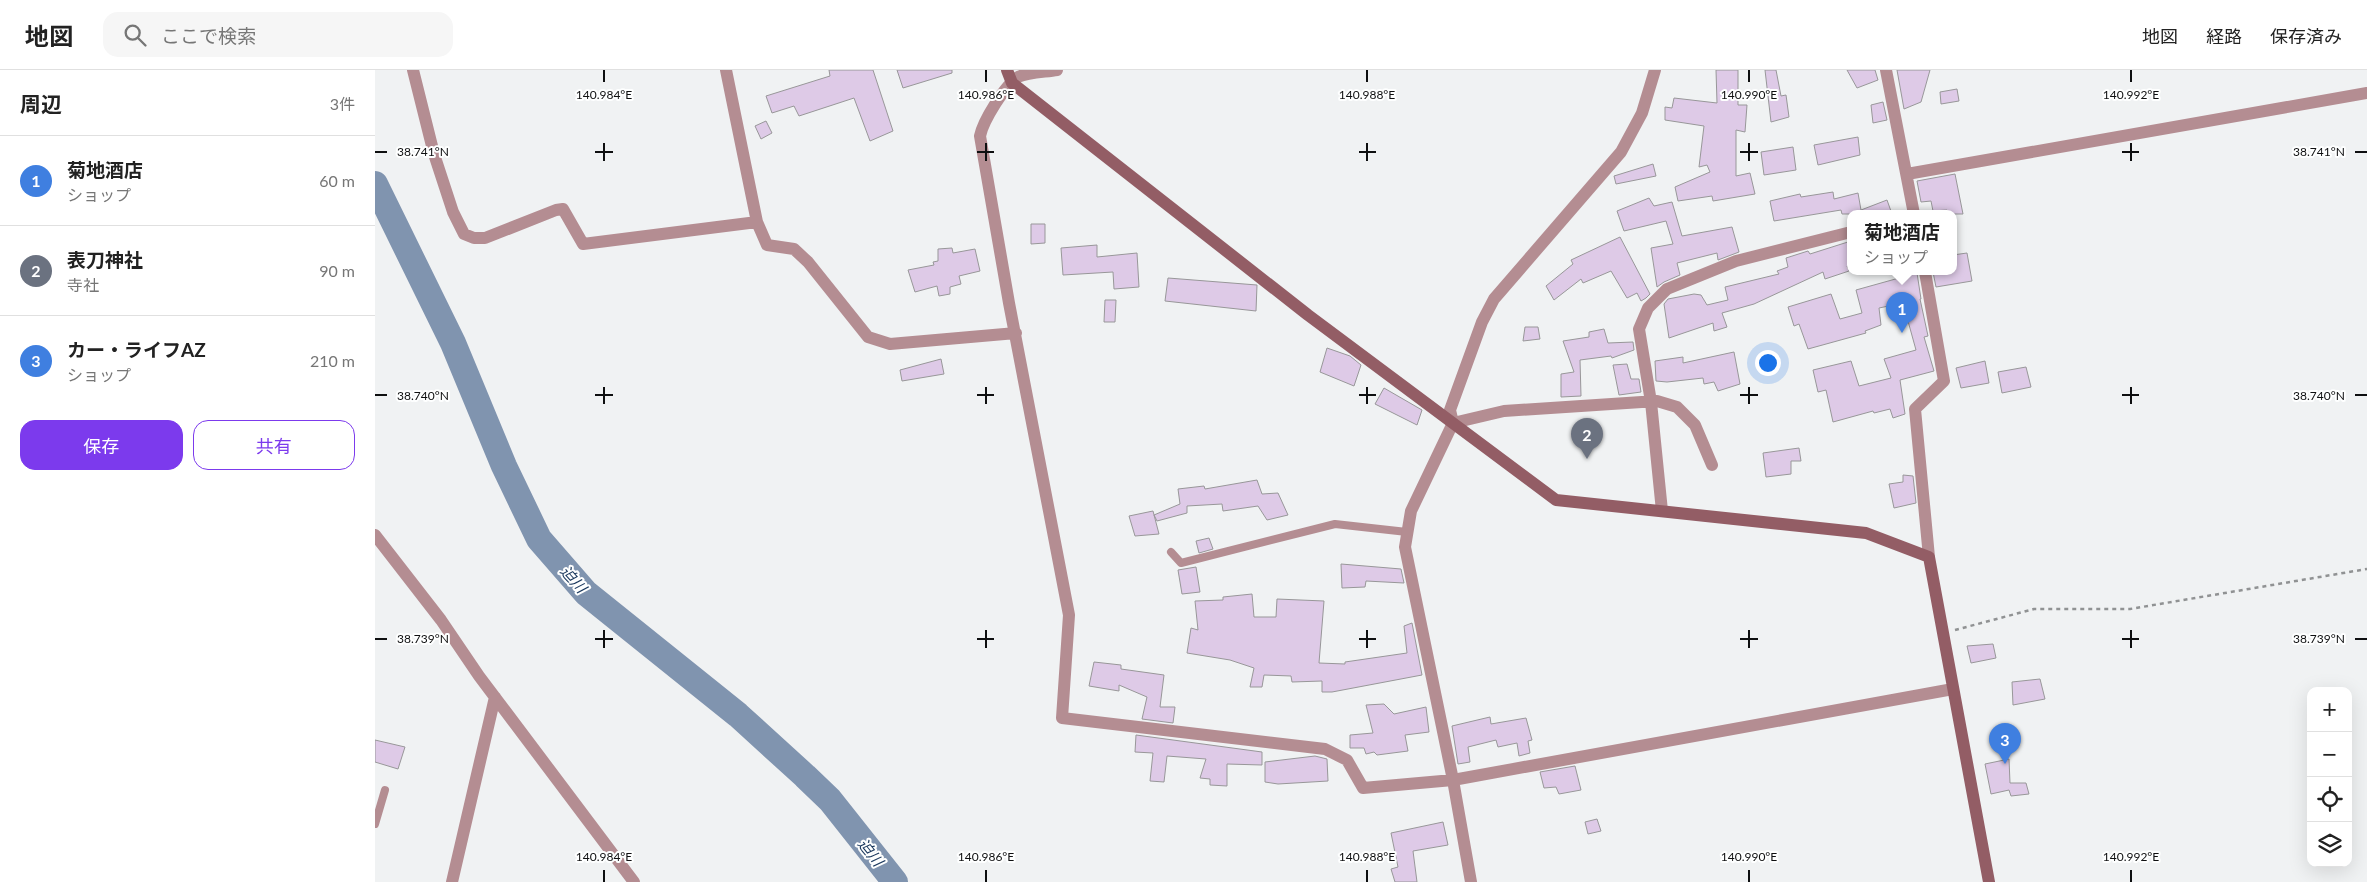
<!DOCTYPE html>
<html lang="ja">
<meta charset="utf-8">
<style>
body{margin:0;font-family:Lato,"Noto Sans JP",sans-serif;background:#f6f6f6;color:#222}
.controls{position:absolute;right:15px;bottom:15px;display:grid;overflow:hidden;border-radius:10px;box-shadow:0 5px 20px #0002}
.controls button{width:45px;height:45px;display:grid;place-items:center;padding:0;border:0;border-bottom:1px solid #e0e0e0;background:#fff;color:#222;font:25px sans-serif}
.you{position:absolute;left:1392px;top:292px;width:18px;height:18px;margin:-12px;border:4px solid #fff;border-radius:50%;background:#1a73e8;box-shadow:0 0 0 8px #1a73e833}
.badge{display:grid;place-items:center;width:32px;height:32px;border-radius:50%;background:#7c3aed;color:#fff;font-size:16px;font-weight:700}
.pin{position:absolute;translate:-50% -41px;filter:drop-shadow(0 1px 2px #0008)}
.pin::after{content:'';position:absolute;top:26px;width:18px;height:15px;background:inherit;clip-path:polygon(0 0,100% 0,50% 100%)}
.popup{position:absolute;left:1472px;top:140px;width:110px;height:65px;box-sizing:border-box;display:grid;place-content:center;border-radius:10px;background:#fff;filter:drop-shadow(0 1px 4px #0005);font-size:16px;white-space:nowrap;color:#767676}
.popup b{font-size:19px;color:#222}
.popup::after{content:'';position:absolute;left:50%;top:100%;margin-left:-10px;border:10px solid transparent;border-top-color:#fff}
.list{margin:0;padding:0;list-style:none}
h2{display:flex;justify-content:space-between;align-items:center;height:65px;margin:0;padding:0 20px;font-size:21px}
h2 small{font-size:16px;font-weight:400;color:#767676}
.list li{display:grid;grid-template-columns:32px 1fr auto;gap:15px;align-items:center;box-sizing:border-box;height:90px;padding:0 20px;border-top:1px solid #e0e0e0}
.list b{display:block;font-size:19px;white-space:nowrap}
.list p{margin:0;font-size:16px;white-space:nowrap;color:#767676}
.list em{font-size:16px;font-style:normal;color:#767676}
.actions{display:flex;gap:10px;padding:15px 20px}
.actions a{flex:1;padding:11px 0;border:1px solid #7c3aed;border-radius:15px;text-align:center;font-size:18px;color:#7c3aed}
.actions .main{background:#7c3aed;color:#fff}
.icon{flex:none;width:28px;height:28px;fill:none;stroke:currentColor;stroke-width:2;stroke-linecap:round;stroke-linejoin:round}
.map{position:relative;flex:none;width:1992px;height:812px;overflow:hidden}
header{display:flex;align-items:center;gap:30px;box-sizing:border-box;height:70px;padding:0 25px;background:#fff;border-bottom:1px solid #e0e0e0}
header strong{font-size:24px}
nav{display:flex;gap:28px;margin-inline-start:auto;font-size:18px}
.search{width:350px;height:45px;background:#f6f6f6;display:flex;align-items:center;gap:12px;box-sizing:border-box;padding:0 18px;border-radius:15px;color:#767676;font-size:19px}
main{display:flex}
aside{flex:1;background:#fff}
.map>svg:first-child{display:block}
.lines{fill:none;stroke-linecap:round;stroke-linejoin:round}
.river{stroke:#8094af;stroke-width:26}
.building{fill:#decae7;stroke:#989799}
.path{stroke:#909293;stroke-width:2.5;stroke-dasharray:4 4;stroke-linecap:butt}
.lane{stroke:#b48d92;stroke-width:8}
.street{stroke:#b48d92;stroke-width:12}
.secondary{stroke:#935d65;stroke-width:12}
.ticks{fill:none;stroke:#0e0f10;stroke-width:2}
.labels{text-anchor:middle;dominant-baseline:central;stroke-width:4;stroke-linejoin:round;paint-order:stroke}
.water-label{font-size:15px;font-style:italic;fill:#18365c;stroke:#feffff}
.ticks-label{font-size:12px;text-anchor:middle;fill:#0e0f10;stroke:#feffff;stroke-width:4;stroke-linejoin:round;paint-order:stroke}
</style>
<header>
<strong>地図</strong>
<div class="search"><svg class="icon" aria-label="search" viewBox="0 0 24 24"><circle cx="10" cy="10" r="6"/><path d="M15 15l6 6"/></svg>ここで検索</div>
<nav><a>地図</a><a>経路</a><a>保存済み</a></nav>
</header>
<main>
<aside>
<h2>周辺<small>3件</small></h2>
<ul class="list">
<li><span class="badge" style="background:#3f7fe0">1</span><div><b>菊地酒店</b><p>ショップ</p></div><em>60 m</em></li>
<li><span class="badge" style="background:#6b7280">2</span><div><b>表刀神社</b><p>寺社</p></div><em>90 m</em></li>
<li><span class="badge" style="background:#3f7fe0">3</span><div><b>カー・ライフAZ</b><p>ショップ</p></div><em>210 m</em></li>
</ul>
<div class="actions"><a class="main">保存</a><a>共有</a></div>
</aside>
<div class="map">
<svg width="1992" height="812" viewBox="0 0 1992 812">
<rect width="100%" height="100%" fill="#f0f2f3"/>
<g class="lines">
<path class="river" d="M0 114 78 273 129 396 164 469 211 523 363 645 430 706 455 730 520 812"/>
</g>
<path class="building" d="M454 0H498L518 61 495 71 479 28 424 46 419 36 397 43 391 26 455 6Z
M522 0H577V3L528 18Z
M1341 0H1363V35H1372L1370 62 1361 60V106L1375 103 1380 124 1338 131 1337 126 1303 131 1300 117 1335 102 1332 95 1324 97 1329 56 1290 50V37L1297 38 1299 28 1342 33Z
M1390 0H1401L1406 26 1411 25 1414 47 1396 52Z
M1472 0H1500L1503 10 1482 18Z
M1522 0H1555L1546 32 1529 39Z
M1582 19 1584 31 1566 34 1565 22Z
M1508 32 1512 50 1498 53 1496 35Z
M391 51 397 63 386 69 380 56Z
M1483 67 1485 85 1443 95 1439 75Z
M1418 77 1421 100 1389 105 1386 82Z
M1278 94 1281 106 1241 114 1239 106Z
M1580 104 1588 144H1572V140L1558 141 1556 131 1546 132 1542 111Z
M1458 122 1459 129 1483 123 1486 140 1512 130 1517 144H1467L1466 140 1399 151 1395 131 1425 124 1426 127Z
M1274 128 1279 136 1297 132 1307 166 1357 157 1364 182 1343 190 1342 183 1302 193 1305 205 1289 212 1282 217 1276 178 1298 174 1291 151 1249 161 1242 141Z
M656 154H670V173L656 174Z
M1245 167 1275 224 1271 228 1266 231 1262 223 1252 228 1236 201 1208 213 1206 209 1179 230 1171 216 1198 194 1196 190Z
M1476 171V195L1472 196 1474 201 1450 209 1448 202 1379 234 1347 243 1352 257 1339 261 1338 253 1294 268 1289 234 1293 229 1319 224 1326 225 1332 235 1353 230 1350 217 1404 204 1402 201 1413 197 1411 188 1433 181 1435 184Z
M722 175V187L762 183 764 217 739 219 738 202 688 205 686 178Z
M577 178 578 183 600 179 605 201 584 206 586 214 575 217V224L564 226 562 216 540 222 533 200 559 195 558 192 563 191V179Z
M1592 183 1597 211 1561 217 1558 202H1578V185Z
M1542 203 1546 229H1545L1553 266 1549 267 1559 301 1525 310 1530 344 1518 348 1515 339 1499 343 1498 341 1458 352 1451 320 1443 322 1438 300 1476 291 1484 316 1516 308 1509 289 1541 280 1528 233 1504 238 1506 255 1490 261 1491 263 1433 279 1424 254 1419 256 1413 237 1456 224 1465 249 1487 243 1481 220Z
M793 208 882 215 881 241 790 231Z
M730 230H741L740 252H729Z
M1150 257H1163L1165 269 1148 271Z
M1229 259 1233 273 1258 272 1259 280 1237 288 1236 286 1205 290 1206 326 1186 327V304L1199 302 1188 271 1214 267V262Z
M952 278 975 286 986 295 979 316 945 302Z
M1359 282 1365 314 1343 321 1339 312 1329 314 1328 308 1292 312 1281 311 1280 291 1308 287V293Z
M566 289 569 304 527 311 525 300Z
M1610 291 1614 313 1586 318 1581 298Z
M1252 294 1256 309H1264L1266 322 1244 325 1238 295Z
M1651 297 1656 317 1627 323 1623 302Z
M1009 318 1047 340 1042 355 1000 334Z
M1424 378 1426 391H1416V404L1391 407 1388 383Z
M1528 405 1538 406 1541 433 1519 438 1514 414 1528 412Z
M882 410 887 424 903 423 913 445 892 450 883 436 848 441 847 434 812 436V443L782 451 779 445 805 434 803 419 829 416 830 419Z
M778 441 784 464 760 466 754 446Z
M834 468 838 479 824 483 821 471Z
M966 494 1026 499 1029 513 991 511 990 517 967 518Z
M821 497 825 522 807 524 803 500Z
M877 524 879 547H901L902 529 949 531 944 593 970 594V592L1032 583 1029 556 1037 553 1047 605 957 622H947V611L917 612 916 606 889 605 887 617H875L879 598 855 590 812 583 816 558 823 560 820 531 848 530V527Z
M1618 574 1621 588 1596 593 1592 576Z
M719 592 746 595V599L789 605 785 637H800L798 653 767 649 772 627 744 615V621L714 616Z
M1665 609 1670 629 1638 635 1637 612Z
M1009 634 1019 644 1051 637 1054 662 1030 665 1033 681 1002 685 999 682 991 684 989 678H975V665L998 663 991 635Z
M1115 647 1116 654 1151 648 1157 670 1153 671 1155 683 1144 686 1142 673 1123 677 1121 670 1093 677 1095 692 1083 694 1077 656Z
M761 665 887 682V695L852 694V716L835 715V709L825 708 831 689 792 686 789 712 775 711 778 683 760 682Z
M0 670 30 677 23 699 0 692Z
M940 686 952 689 953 711 903 714 890 712V692Z
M1634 689 1635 713H1651L1654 724 1636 726 1634 720 1616 724 1610 694Z
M1200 696 1206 720 1184 724 1181 717 1169 718 1165 702Z
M1222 749 1226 761 1213 764 1210 752Z
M1068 752 1073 775 1038 781 1042 812H1020L1016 799 1023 797 1016 763Z"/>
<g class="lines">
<path class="path" d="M1580 560 1659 539H1755L1992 499"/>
<path class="lane" d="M796 482 806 493 960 454 1032 462
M0 754 10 720"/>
<path class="street" d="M38 0 59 84 78 142 89 164 99 168H110L181 140 188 139 208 174 382 152
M351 0 382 152 392 175 419 179 433 192 493 267 515 274 641 263
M682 0C671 2 653 2 643 7 630 15 608 51 605 66L634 233 694 545 687 648 950 679 972 690 988 718 1078 710 1578 619
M1511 0 1539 144
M1532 104 1992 23
M1550 202 1569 311 1540 339 1554 487
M1078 353 1075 340 1107 252 1119 229 1246 82 1267 43 1280 0
M1287 441 1276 332 1264 259 1273 238 1292 219 1361 191 1476 162
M0 465 66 550 104 606 259 812
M77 812 120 627
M1096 812 1078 710 1030 477 1036 441 1078 353 1129 341 1282 331 1302 337 1320 355 1337 395"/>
<path class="secondary" d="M632 0 637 13 933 245 1181 430 1491 463 1554 487 1614 812"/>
</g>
<path class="ticks" d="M229 0V12M611 0V12M992 0V12M1374 0V12M1756 0V12M229 73V91M611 73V91M992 73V91M1374 73V91M1756 73V91M0 82H12M220 82H238M602 82H619M984 82H1001M1365 82H1383M1747 82H1764M1980 82H1992M229 317V334M611 317V334M992 317V334M1374 317V334M1756 317V334M0 325H12M220 325H238M602 325H619M984 325H1001M1365 325H1383M1747 325H1764M1980 325H1992M229 560V578M611 560V578M992 560V578M1374 560V578M1756 560V578M0 569H12M220 569H238M602 569H619M984 569H1001M1365 569H1383M1747 569H1764M1980 569H1992M229 800V812M611 800V812M992 800V812M1374 800V812M1756 800V812"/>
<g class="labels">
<g class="water-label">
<text transform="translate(199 509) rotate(48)">迫川</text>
<text transform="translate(496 782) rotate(51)">迫川</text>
</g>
</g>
<g class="ticks-label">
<text x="229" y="29">140.984°E</text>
<text x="611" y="29">140.986°E</text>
<text x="992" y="29">140.988°E</text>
<text x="1374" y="29">140.990°E</text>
<text x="1756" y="29">140.992°E</text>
<text x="48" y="86">38.741°N</text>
<text x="1944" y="86">38.741°N</text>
<text x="48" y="330">38.740°N</text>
<text x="1944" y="330">38.740°N</text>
<text x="48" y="573">38.739°N</text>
<text x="1944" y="573">38.739°N</text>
<text x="229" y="791">140.984°E</text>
<text x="611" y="791">140.986°E</text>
<text x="992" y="791">140.988°E</text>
<text x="1374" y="791">140.990°E</text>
<text x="1756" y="791">140.992°E</text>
</g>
</svg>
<div class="controls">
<button>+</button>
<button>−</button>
<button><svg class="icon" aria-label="locate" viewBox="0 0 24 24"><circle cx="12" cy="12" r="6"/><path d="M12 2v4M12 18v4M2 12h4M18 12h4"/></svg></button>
<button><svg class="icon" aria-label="layers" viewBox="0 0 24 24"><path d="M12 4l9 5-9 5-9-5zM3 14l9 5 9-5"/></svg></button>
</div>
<div class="you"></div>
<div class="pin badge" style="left:1527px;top:263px;background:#3f7fe0">1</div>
<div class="popup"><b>菊地酒店</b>ショップ</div>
<div class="pin badge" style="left:1212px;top:389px;background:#6b7280">2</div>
<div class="pin badge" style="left:1630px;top:694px;background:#3f7fe0">3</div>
</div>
</main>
